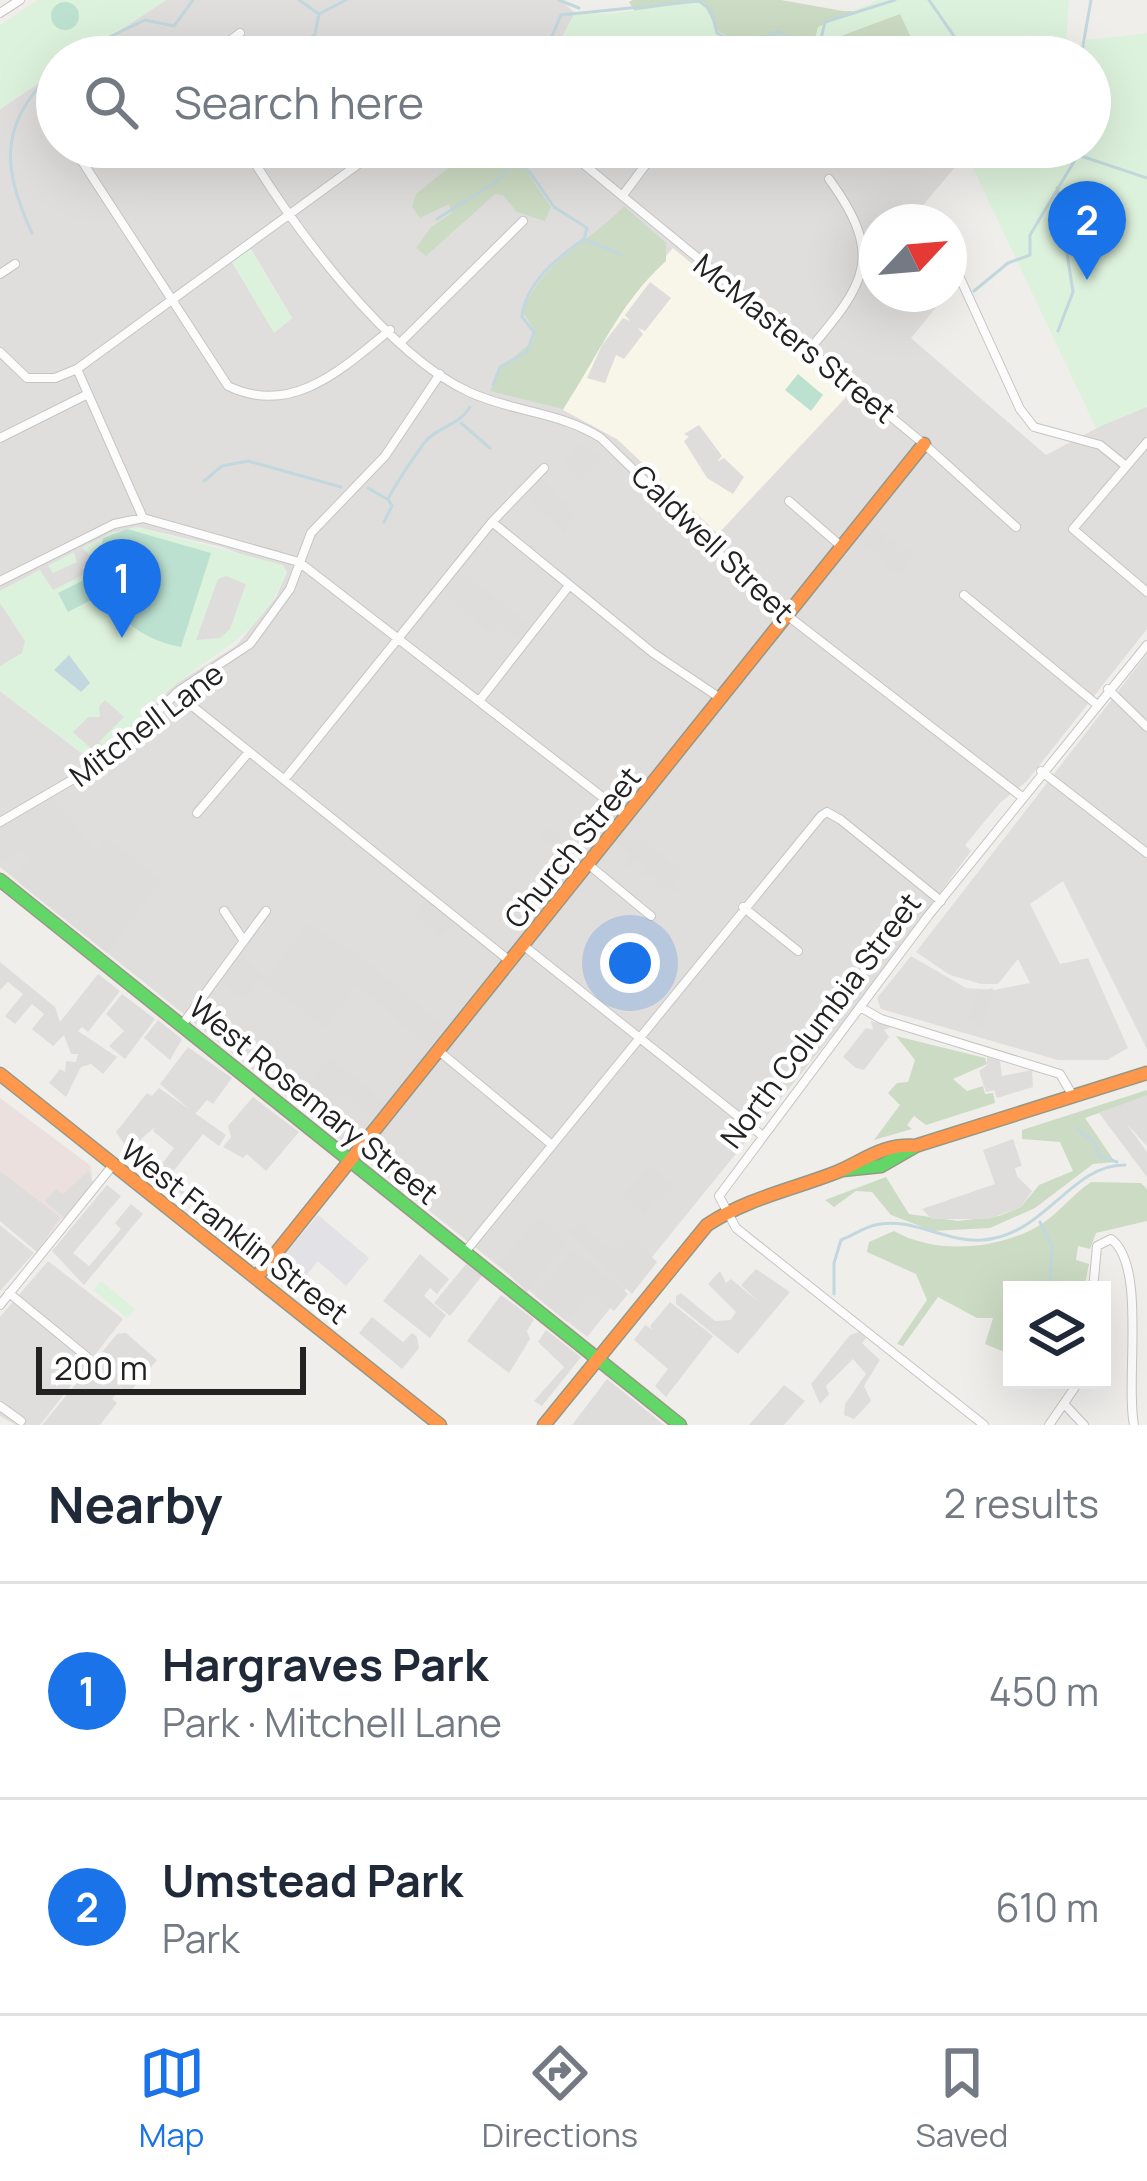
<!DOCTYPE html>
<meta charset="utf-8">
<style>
body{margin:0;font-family:Manrope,sans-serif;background:#f2f2f3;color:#1f2937}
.controls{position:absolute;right:36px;bottom:36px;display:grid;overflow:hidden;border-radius:0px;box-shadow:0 12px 48px #0002}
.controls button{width:108px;height:108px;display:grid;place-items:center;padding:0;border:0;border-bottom:3px solid #e0e1e3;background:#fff;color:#1f2937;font:60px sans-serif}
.compass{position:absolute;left:859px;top:204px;width:108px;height:108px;border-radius:50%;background:#fff;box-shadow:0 12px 48px #0002;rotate:64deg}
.scale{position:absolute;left:36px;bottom:30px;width:270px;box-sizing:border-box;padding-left:12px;border:6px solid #222;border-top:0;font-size:33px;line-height:42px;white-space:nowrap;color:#222;-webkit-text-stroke:9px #fff;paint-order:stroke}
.you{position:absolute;left:630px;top:963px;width:42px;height:42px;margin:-30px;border:9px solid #fff;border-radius:50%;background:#1a73e8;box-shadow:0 0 0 18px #1a73e833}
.badge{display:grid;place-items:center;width:78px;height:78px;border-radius:50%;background:#1a73e8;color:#fff;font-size:39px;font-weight:700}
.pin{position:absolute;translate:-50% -99px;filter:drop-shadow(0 3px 6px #0008)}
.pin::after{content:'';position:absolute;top:63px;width:42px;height:36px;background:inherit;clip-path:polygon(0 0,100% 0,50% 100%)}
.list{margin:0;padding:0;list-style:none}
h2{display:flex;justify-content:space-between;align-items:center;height:156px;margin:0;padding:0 48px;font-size:51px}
h2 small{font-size:39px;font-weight:400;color:#747a83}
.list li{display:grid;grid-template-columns:78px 1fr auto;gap:36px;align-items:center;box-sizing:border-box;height:216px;padding:0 48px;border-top:3px solid #e0e1e3}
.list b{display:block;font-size:45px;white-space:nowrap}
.list p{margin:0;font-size:39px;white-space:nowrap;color:#747a83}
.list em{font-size:39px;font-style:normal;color:#747a83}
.icon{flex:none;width:66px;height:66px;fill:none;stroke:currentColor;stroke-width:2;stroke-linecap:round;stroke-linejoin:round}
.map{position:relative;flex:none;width:1147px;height:1425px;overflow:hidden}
.search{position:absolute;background:#fff;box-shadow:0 12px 48px #0002;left:36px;right:36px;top:36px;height:132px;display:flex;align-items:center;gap:30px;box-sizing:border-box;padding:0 42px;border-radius:66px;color:#747a83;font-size:45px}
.sheet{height:588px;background:#fff}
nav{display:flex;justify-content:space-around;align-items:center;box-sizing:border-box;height:168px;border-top:3px solid #e0e1e3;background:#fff;font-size:33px;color:#747a83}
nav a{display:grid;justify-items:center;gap:6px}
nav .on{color:#1a73e8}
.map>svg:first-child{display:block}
.residential{fill:#dfdedc;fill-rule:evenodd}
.commercial{fill:#ebe0de}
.education{fill:#f7f6e9}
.forest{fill:#ccdbc3}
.park{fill:#ddf2dc}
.pitch{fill:#bce1d1}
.parking{fill:#dedddc}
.plaza{fill:#e2e1e5}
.water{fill:#c2d8de}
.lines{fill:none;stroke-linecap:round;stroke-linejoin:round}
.stream{stroke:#c2d8de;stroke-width:3}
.street-casing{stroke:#c6c5c3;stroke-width:10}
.fast-casing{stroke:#969884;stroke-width:15}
.slow-casing{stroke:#969884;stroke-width:15}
.street{stroke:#fdfcfc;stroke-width:8}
.fast{stroke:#63d668;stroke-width:12}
.slow{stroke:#ff974d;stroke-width:12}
.labels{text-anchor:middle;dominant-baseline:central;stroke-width:9;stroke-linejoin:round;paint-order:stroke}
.street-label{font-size:30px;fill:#222;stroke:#fff}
</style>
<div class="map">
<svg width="1147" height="1425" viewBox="0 0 1147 1425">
<rect width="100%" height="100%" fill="#f0eeeb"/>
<path class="residential" d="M166 0H560L575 13 551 57H79Z
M57 71V147H963L966 154 909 222H877V294H947L911 338 1046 455 1135 408 1147 407V629L1027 781 1000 803 965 845 971 851 856 1006 587 1337 0 867V691L92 761 176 684 237 645 276 597 287 572 222 547 137 527 111 533 0 591V109ZM251 249 292 318 274 332 232 262ZM848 394 718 533 617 439 563 409Z
M1147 654V1049L1063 881 1030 904 1060 964 1088 958 1128 1048 1107 1060H1058L881 1009 877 998 911 956 966 988 994 990 1030 983 1018 959 998 984H981L950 975 916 952Z
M0 1225 34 1253 0 1291Z
M48 1261 123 1319 40 1425H16L0 1416V1317Z"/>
<path class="commercial" d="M0 1098 91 1166 92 1178 37 1252 0 1221Z"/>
<path class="education" d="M673 248 849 394 718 534 617 439 563 410 620 308Z"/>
<path class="forest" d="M633 0H781L843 11H928L1023 57H677L664 49 654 57H584L640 20 629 2Z
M474 147H527L529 175 551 207 545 221 517 212 503 195 495 194 426 256 416 248 431 227 452 213 449 204 420 218 412 207 416 194Z
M624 206 666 243V261C618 304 597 359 563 409L490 391 501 368 533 341 534 330 523 312C541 260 590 243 624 206Z
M896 1036 985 1058 987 1064 953 1079 967 1091 983 1086 985 1094 993 1093 995 1103 926 1125 914 1116 907 1125 912 1129 874 1140 900 1105 888 1093 897 1083 908 1082 915 1060Z
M1147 1090V1096L1085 1118 1115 1162 1093 1164 1035 1208 990 1228 933 1231 891 1215 872 1192 856 1191 834 1207 825 1200 886 1177 909 1214 958 1221 999 1216 1021 1207 1039 1185 1073 1171 1060 1142 1022 1139V1130Z
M1091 1182 1141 1183 1147 1189V1221L1096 1233 1090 1249 1078 1246 1076 1260 1089 1264 1084 1290H1012V1355L985 1344 993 1318H977L938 1297 903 1346 897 1344 927 1300 916 1274 867 1252 869 1242 894 1231C936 1255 998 1250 1040 1225 1059 1213 1073 1194 1091 1182Z"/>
<path class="park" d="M38 0H166L79 57H57V71L0 109V25Z
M878 0H1069L1065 57H920L900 14 833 39 828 57H668L652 44 642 57H551L575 13 610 14 702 1 718 31 748 49 771 42 788 50 812 49 818 27Z
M1147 33V407L1096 428 963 147H1090V57H1080L1087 40Z
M250 248 292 318 274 333 232 262Z
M137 527 283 565 287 572C260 635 226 645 176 684 146 708 122 738 92 761L0 691V591L111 533Z
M101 1281 135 1309 127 1318 93 1290Z"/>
<path class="pitch" d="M51 16a14 14 0 1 1 28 0a14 14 0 1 1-28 0Z
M798 374 823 395 811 411 785 390Z
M127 529 211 553 181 647C126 637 90 594 103 538Z
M88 578 97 597 68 612 58 593Z"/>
<path class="parking" d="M650 282 671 298 645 331 638 328 643 334 624 359 616 355 605 383 587 378 602 345 623 318 630 321 625 315Z
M699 425 722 456 717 462 724 458 744 477 733 494 707 478 684 441 689 437 684 434Z
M582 443 601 456 581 480 563 464Z
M542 477 574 514 564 533 528 499Z
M876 528 885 535 883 544 889 538 899 543 894 553 909 548 913 559 906 562V572L898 575 883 562 884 557 867 548 861 538Z
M80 546 95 560 83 567 85 574 53 590 38 567 46 563 53 573 77 562 73 550Z
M459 570 534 628 522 643 499 623 489 634 443 591Z
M226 576 246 584 230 629 220 638 196 640 218 579Z
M0 603 25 641 22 653 0 666Z
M105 700 124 717 99 742 110 751 101 758 73 732 88 717H100L99 706Z
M53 799 94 849 85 865 106 838 161 880 107 953 19 883 15 876 31 858 21 849 0 864V828Z
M546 826 587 856 580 865 538 836Z
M621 833 631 843 638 837 684 872 677 880 670 878 677 884 676 892 656 885 661 879 652 872 647 878 641 873 646 867 638 860 630 868 624 864 630 855 615 840Z
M426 897 456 921 440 937 414 914Z
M308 923 364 959 445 1026 431 1049 357 985 326 1028 260 980 243 1000 219 978 237 952 267 979Z
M0 962 55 1007 60 1022 98 974 120 991 88 1032 82 1027 78 1031 117 1057 103 1074 91 1064 81 1067 66 1097 49 1083 60 1069 65 1072 66 1061 76 1062 78 1054H71L64 1035 53 1046 32 1029 44 1014 32 1004 15 1024 5 1016 23 994 8 982 0 990Z
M993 988 983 1027 967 1020 978 992Z
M122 994 155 1019 125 1059 109 1046 124 1031 106 1014Z
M158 1020 182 1039 170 1060 144 1038Z
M871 1021 891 1027 884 1030 889 1037 864 1070 856 1068 843 1057 866 1028 873 1030Z
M188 1047 232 1078 213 1104 207 1100 195 1114 160 1084Z
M329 1057 387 1104 376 1121 344 1093 318 1118 295 1100Z
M987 1057 1000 1061 1002 1076 1032 1070 1033 1087 997 1098 994 1090 986 1092 979 1071 987 1065Z
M159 1088 226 1135 219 1146 203 1134 172 1173 187 1188 183 1195 156 1172 174 1148 153 1131 155 1127 140 1140 135 1137 139 1144 130 1152 116 1132 147 1093 152 1096Z
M1147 1095V1146L1126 1123 1147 1152V1177L1099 1113Z
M253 1097 299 1132 266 1171 247 1154 243 1158 223 1147 231 1137 228 1126Z
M1013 1139 1022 1166 1015 1168 1017 1176 1032 1191 1021 1207 989 1219H932L922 1209 995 1184 983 1150Z
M650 1165 674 1187 664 1198 651 1201 645 1216 622 1195Z
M0 1171 60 1217 37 1252 0 1221Z
M88 1171 93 1182 64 1218 45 1201 56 1189 63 1194Z
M107 1185 121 1196 73 1253 89 1266 121 1229 115 1223 131 1204 143 1214 84 1285 52 1251Z
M538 1217 567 1242 527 1292 498 1264Z
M586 1220 588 1231 605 1247 617 1249 630 1236 657 1262 632 1294 568 1232Z
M573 1249 628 1294 614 1311 591 1293 567 1322 535 1296Z
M420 1254 449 1279 437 1294 430 1288 424 1296 446 1315 430 1338 383 1301Z
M466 1264 482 1276 450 1316 434 1303Z
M756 1269 790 1292 738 1354 676 1304V1296L681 1293 715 1321 731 1320 736 1312 708 1284 720 1271 726 1283 731 1279 759 1302 741 1285Z
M501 1295 534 1319 527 1331 530 1339 509 1373 467 1341Z
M670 1302 713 1336 666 1397 655 1386 668 1369 634 1340 645 1325 653 1330 650 1326Z
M372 1317 403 1342 412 1333 417 1337 419 1348 402 1369 359 1333Z
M546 1330 581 1357 542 1406 534 1401 564 1367 538 1342Z
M859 1332 866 1338 862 1343 880 1360 864 1386 871 1401 854 1419 844 1415 845 1404 866 1374 853 1359 826 1386 829 1394 820 1404 811 1384 850 1335Z
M126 1333 157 1360 129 1393 121 1388 112 1399 117 1403 100 1425H42L117 1334Z
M607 1379 636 1402 664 1425H572Z
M784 1385 805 1401 784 1425H749Z"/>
<path class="plaza" d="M318 1215 369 1258 346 1286 318 1261 299 1284 281 1270 273 1276V1268Z"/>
<path class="water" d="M69 655 90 683 81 692 54 670Z"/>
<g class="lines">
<path class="stream" d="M299 0 319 14 346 0
M559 0 579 8
M929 0 956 39 977 54 995 52 998 57
M68 57 145 20 174 26 193 0
M290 57 315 34 319 14
M543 57 561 15 699 1 711 10 717 33 745 49 778 31 808 52 819 47 825 22 895 0
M779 57 791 46
M1081 57 1091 0
M1074 147 1078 155 1147 178
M710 163 721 147
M1057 188 1073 292 1058 331
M437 219 500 179 511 165
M32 233C0 163 0 123 57 67
M584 239 620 254
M974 291 1008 263 1030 255V235L1078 155
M493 385 500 367 527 352 534 332 522 317C526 282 556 259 584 239L587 228 554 207 529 171 513 164 509 147
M461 423 490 448
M204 481 222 466 248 461 341 487
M368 488 387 499
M384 522 392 506 388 499C399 478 412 460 424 443 437 426 458 427 470 407
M1076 1128 1095 1143 1099 1156 1117 1162
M1040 1222 1052 1246 1049 1290
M834 1294V1263L841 1240C852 1236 865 1227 875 1225 910 1216 947 1243 982 1240 1045 1236 1071 1164 1125 1165"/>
<defs>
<path id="street" d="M0 13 20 0
M208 57 240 33
M83 147 76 152 228 386C292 417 342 369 390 330
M245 147C292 225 386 354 469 392 512 412 561 412 601 438L766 599 1022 797
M570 153 924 444 1016 527
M623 195 659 147
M949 254 1020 409 1034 427 1100 445 1126 466
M0 274 15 264
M403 340 523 221
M809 350C866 283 885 256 829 179
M0 352 27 378H55L77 369 382 147
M77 369 143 518
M0 438 88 394
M1147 442 1073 529 1147 592
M789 501 842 547
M492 522 653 653 720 698
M0 581 114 524 143 518 299 562 627 816
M964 595 1095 703
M1108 689 1147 727
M176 693 511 962
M479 701 568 587
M1041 771 1147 853
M284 780 492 522 544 468
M197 813 249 752
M0 822 106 760 180 690 250 644 290 589 311 533 385 456 440 374
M589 865 651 916
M743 907 798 951
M224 911 244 941
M524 946 763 1136
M860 1007 881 1019 1060 1074 1073 1096
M182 1025 266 911
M440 1052 551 1144
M465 1252 821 816 827 812 841 820 941 901
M1093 1290 1097 1246 1111 1239C1147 1265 1125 1381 1134 1425
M9 1293 86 1356
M0 1305 113 1165
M0 1406 21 1421
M1066 1406 1084 1425
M984 1425 736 1228 719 1196 928 916 1147 645
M1049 1425 1080 1380"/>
<path id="fast" d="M0 880 680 1425
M842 1170 881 1166 914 1147"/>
<path id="slow" d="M0 1074 440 1425
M256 1278 924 444
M544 1425 707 1225C748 1198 791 1190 837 1172 865 1160 882 1144 915 1146L1147 1073"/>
</defs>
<use href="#street" class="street-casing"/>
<use href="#fast" class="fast-casing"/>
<use href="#slow" class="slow-casing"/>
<use href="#street" class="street"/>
<use href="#fast" class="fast"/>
<use href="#slow" class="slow"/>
</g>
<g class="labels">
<g class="street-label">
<text transform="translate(795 338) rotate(39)">McMasters Street</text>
<text transform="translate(713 543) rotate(44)">Caldwell Street</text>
<text transform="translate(146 724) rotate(-37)">Mitchell Lane</text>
<text transform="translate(572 847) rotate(-51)">Church Street</text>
<text transform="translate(820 1020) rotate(-53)">North Columbia Street</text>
<text transform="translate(314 1100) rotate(39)">West Rosemary Street</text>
<text transform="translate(235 1231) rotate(38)">West Franklin Street</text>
</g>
</g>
</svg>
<div class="controls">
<button><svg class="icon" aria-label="layers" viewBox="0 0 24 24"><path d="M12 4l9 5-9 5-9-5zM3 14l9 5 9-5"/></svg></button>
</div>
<svg class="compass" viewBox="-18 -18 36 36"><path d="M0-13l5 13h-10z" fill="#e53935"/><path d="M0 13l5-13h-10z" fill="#747a83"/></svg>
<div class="scale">200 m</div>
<div class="you"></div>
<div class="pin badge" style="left:122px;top:638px">1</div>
<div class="pin badge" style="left:1087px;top:280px">2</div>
<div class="search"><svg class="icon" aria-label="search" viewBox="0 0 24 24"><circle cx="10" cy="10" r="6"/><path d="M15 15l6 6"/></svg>Search here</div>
</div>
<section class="sheet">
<h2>Nearby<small>2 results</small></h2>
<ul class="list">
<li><span class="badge">1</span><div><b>Hargraves Park</b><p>Park · Mitchell Lane</p></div><em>450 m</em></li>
<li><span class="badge">2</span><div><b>Umstead Park</b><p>Park</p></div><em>610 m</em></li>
</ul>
</section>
<nav>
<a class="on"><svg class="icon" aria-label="map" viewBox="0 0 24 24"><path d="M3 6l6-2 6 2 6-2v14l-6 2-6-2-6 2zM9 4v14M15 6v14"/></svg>Map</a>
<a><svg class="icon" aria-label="directions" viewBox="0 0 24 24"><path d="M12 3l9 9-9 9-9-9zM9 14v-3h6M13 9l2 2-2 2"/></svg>Directions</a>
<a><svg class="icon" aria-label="saved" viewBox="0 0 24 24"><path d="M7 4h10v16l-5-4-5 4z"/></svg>Saved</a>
</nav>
